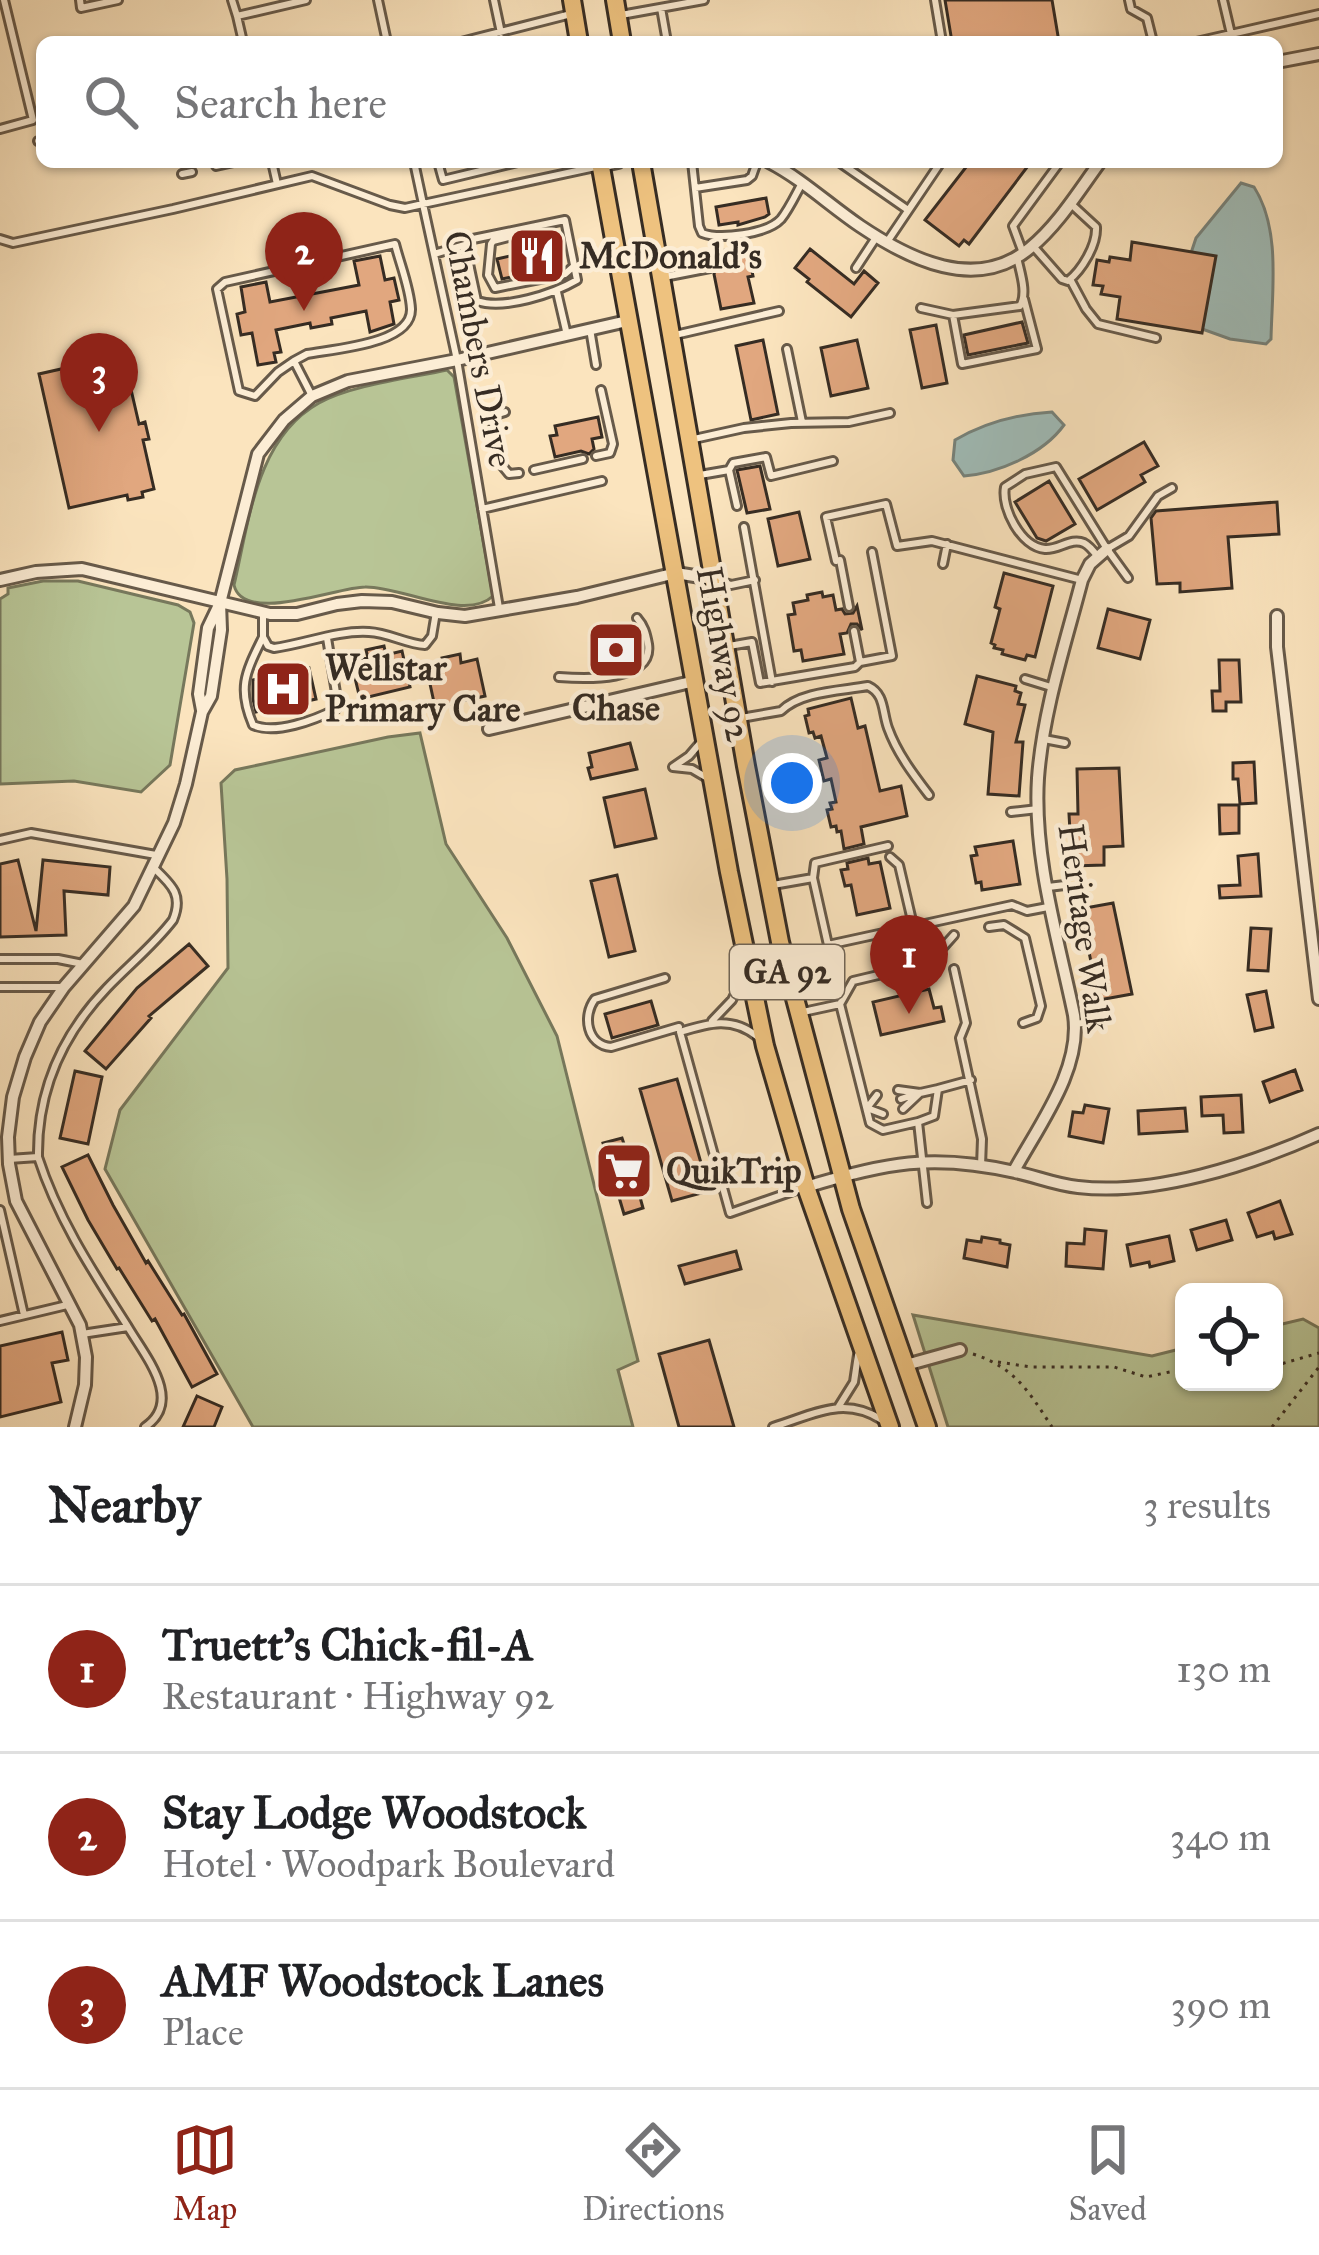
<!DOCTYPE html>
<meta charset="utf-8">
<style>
body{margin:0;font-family:"IM FELL Great Primer",serif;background:#f6f6f6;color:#202124}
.controls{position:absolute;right:36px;bottom:36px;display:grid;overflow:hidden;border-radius:18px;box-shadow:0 3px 9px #0004}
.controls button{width:108px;height:108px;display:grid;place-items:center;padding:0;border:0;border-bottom:3px solid #e0e0e0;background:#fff;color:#202124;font:60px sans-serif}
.you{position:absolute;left:792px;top:783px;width:42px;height:42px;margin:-30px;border:9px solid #fff;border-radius:50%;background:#1a73e8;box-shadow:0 0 0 18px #1a73e833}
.badge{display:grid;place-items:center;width:78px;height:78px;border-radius:50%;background:#8f2418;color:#fff;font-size:39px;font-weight:700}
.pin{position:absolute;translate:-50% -99px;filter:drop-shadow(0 3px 6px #0008)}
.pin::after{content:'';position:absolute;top:63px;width:42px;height:36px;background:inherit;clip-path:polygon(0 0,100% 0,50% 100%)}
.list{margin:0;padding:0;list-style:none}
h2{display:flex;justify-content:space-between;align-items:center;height:156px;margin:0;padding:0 48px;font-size:51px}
h2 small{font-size:39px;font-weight:400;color:#757577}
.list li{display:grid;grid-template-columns:78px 1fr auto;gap:36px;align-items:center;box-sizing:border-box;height:168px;padding:0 48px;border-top:3px solid #e0e0e0}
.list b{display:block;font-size:45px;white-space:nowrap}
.list p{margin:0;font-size:39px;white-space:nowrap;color:#757577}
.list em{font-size:39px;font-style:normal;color:#757577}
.icon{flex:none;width:66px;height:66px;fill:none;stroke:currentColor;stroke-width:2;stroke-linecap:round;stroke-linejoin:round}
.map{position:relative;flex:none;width:1319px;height:1427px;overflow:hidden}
.search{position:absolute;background:#fff;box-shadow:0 3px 9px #0004;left:36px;right:36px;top:36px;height:132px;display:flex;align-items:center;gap:30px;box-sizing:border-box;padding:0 42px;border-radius:18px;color:#757577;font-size:45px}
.sheet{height:660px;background:#fff}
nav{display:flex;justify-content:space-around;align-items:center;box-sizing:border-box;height:168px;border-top:3px solid #e0e0e0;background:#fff;font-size:33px;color:#757577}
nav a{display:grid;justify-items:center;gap:6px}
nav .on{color:#8f2418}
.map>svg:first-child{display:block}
.green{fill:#b8c596;stroke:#77785c;stroke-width:3}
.water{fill:#a0bdb9;stroke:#76837d;stroke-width:3}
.building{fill:#e1a77f;stroke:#362c23;stroke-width:3}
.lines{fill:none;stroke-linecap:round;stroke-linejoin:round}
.lane-casing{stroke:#675a4a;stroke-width:12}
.street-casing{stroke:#675a4a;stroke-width:16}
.primary-casing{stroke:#362c23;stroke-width:22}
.path{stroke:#362c23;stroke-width:3;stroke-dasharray:3 6;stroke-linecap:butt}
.lane{stroke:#fcedd5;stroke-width:6}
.street{stroke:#fcedd5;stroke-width:10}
.primary{stroke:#eec27f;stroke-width:16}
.labels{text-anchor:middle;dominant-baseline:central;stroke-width:9;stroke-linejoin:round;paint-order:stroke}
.shield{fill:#fcedd5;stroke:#716658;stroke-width:3}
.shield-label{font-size:33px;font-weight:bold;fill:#362c23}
.poi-label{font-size:36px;font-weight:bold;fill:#362c23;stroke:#fcedd5;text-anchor:start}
.street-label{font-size:36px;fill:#362c23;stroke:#fcedd5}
</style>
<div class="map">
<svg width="1319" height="1427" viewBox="0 0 1319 1427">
<rect width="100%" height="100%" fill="#fbe4be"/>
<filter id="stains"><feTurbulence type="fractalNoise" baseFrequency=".00167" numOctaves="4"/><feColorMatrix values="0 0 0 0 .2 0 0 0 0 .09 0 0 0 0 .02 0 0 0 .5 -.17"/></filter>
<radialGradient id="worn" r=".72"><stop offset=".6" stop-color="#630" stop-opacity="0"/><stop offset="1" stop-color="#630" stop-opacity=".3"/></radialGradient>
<path class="green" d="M447 370 454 377 493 596C466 622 401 586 365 587 337 587 243 625 234 585 249 522 256 438 319 403 351 385 410 378 447 370Z
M43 581H78L178 605 190 612 194 623 170 765 141 792 74 781 0 784V599L8 594V588Z
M420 733 446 844 507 938 557 1036 638 1361 618 1370 633 1427H253L105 1169 120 1110 228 968 227 879 221 783 235 770 388 737Z
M913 1315 1152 1356 1184 1348V1382H1274V1326L1303 1319 1319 1328V1427H948Z"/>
<path class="water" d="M1241 183 1254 187C1281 229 1272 290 1271 339L1266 344 1230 339 1202 329 1176 298 1196 238Z
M1052 412 1064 425C1043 454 999 473 964 476L953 460 955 440C986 422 1017 414 1052 412Z"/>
<path class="building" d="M945 0H1052L1059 42H952Z
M970 162H1031L969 244 964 240 959 246 925 220Z
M766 198 769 214 765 217 738 225V222L719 225 716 207Z
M550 232 554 246 558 245 563 266 502 279 497 259 528 252 526 240Z
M1132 242 1216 256 1202 333 1117 319 1120 297 1101 294 1103 286 1093 285 1097 260 1109 262 1110 257 1130 260Z
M747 246 753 276 748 277 754 303 721 309 714 274 717 265 711 261 710 253Z
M810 249 854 284 864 271 878 283 851 317 807 282 809 279 795 268Z
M380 256 385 280 394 278 399 300 390 302 394 324 370 332 366 311 331 318 332 324 311 328 310 323 276 330 281 352 274 353 276 362 258 365 252 333 241 335 237 314 245 312 241 287 266 282 270 302 359 285 354 261Z
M1022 322 1028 343 968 355 964 335Z
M936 325 947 383 922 388 910 330Z
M763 340 778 414 751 420 736 346Z
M857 340 868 388 831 396 821 348Z
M123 355 139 424 145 422 149 439 143 440 154 489 142 492 143 497 128 500 127 495 69 508 39 374Z
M598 417 602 437 592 439 594 449 589 454 581 451 555 457 550 436 557 435 555 426Z
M1144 442 1158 466 1141 475 1145 482 1097 510 1079 479Z
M760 466 770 509 747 513 737 470Z
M1049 481 1075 524 1046 541 1037 538 1015 502Z
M1277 502 1279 534 1228 537 1232 588 1180 592V583L1157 584 1151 518 1156 511Z
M799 512 810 559 778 566 768 519Z
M1004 573 1053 586 1035 657 1027 655 1025 660 1002 654 1003 650 994 648 995 645 991 643 1000 609 995 607Z
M822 592 823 597 833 595 836 610 842 609 845 614 853 613 857 606 862 630 857 624H851L847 633 840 634 844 654 803 661 801 650 794 651 788 615 795 614 793 603 808 600 807 595Z
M1108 609 1150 620 1140 659 1098 648Z
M636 632 640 651 635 660 596 668 590 643Z
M384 646 386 655 402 651 410 687 360 699 351 661 368 658 366 650Z
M460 654 461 663 477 659 485 696 435 707 427 670 443 667 442 658Z
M1219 660H1239L1241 702H1226V711H1213L1212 691H1220Z
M309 668 316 699 285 706 286 712 274 715 273 708 256 712 253 699V680Z
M977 676 1016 686 1015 691 1021 693 1018 704 1025 705 1016 742H1023L1019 796 988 794 993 732 965 724Z
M851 698 858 728 865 726 880 791 901 786 907 816 861 827 864 844 844 849 841 831 837 832 836 826 831 827 827 810 832 809 830 803 836 802 831 779 824 781 819 760 827 758 821 736 815 738 813 732 809 733 805 716 809 715 808 709Z
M630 743 637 769 591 779 588 768 592 767 589 753Z
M1254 762 1256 803 1240 804 1238 779H1233V763Z
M1119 768 1123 846 1104 847V865L1072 866 1069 814H1078L1077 769Z
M645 789 656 838 615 847 604 798Z
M1219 805H1239V833L1220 834Z
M1013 841 1020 884 982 890 981 882 976 883 971 856 977 855 975 847Z
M1258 854 1261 896 1220 898 1219 886 1240 885 1238 856Z
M868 858 869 864 880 862 890 908 857 915 851 885 845 886 841 870 848 869 847 863Z
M18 860 36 931 43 860 110 867 108 895 64 891 66 935 0 937V864Z
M617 875 635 951 609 957 591 881Z
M1113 903 1132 994 1099 1000 1080 909Z
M1251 928 1271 929 1268 971 1248 970Z
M189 944 208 966 149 1016 151 1018 106 1069 85 1051 137 988Z
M929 989 934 1008 941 1007 944 1021 881 1035 873 1002Z
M1266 991 1273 1027 1255 1031 1247 995Z
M651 1001 658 1025 612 1038 605 1014Z
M1295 1070 1302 1090 1270 1102 1263 1082Z
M75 1071 102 1077 88 1144 60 1138Z
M677 1079 709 1191 672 1201 640 1089Z
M1241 1095 1243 1132 1224 1133 1223 1115 1202 1116 1201 1097Z
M1085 1105 1109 1109 1103 1143 1069 1136 1073 1112 1083 1113Z
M1185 1108 1187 1131 1139 1134 1138 1111Z
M622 1138 627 1153 632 1151 643 1189 638 1190 643 1208 624 1214 603 1143Z
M88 1155 113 1205 146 1263 148 1261 182 1315 184 1314 217 1374 192 1387 155 1319 152 1321 119 1268 117 1269 88 1220 62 1167Z
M1280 1201 1292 1234 1275 1239 1273 1232 1257 1237 1248 1213Z
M1226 1220 1232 1240 1197 1250 1191 1230Z
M1085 1229 1106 1231 1103 1269 1066 1266 1067 1243 1084 1244Z
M1169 1236 1174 1261 1150 1267 1149 1262 1131 1266 1127 1245Z
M982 1237 1000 1240V1243L1010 1245 1007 1267 964 1258 967 1240 981 1242Z
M736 1251 741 1269 685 1284 679 1266Z
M62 1332 68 1360 52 1363 61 1402 0 1417V1346Z
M709 1340 734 1427H679L659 1354Z
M197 1396 222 1407 214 1427H183Z"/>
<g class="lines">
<defs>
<path id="lane" d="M80 0 81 8 118 0
M232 0 237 16 306 0
M378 0 387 42
M494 0 501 33
M935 0 942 42
M1129 0 1131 9 1147 18 1153 42
M1223 0 1231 34 1319 14
M661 8 667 42
M621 15 704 0
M237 16 243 42
M461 42 571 14
M1196 42 1231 34
M0 129 33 120 4 0
M38 141 42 140
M272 162 277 184
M438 162 443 180 518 162
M692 162 699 226 702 233C720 240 767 234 781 219 789 209 796 194 802 183
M839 162 908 210
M216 166 234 162
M182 174 192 172
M695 188 747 180 752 176 757 162
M530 228 524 233 493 241 491 244 488 275 495 288 565 274 573 267
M0 239 13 243 173 209 312 176 390 205 405 208 423 204 414 162
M887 242 941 162
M1033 246 1062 279 1068 281C1082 270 1097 245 1096 227L1070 203
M1023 253 1013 226 1060 162
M434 254 465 245 473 239 565 220 577 280C553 294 504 310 477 301L465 245
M856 268 877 236
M664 277 710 268
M1071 281 1086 309 1098 324 1156 338
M557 292 567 335
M921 308 953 315 1020 306C1028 293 1020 272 1017 257
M953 315 962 364 1037 349 1024 299
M590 329 596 365
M675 335 779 311
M787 349 802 422
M294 361 278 372 255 396 239 391 217 289 225 282 395 244C400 264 410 288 411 309 412 344 334 349 307 354L294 361 312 396
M505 412 492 416 500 463 509 474 519 473
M694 439 744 428 791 423 849 422 890 413
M596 456 610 453 613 444 601 390
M534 470 583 459
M729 470 733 463 766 457 771 476 833 461
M700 475 729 470 737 506
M482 509 602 481
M744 527 772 682
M1107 549 1129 536 1158 496 1172 488
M1098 557C1095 553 1088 545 1084 543 1071 537 1059 550 1045 549 1021 547 1001 508 1005 487L1025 474 1056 467 1107 549 1128 578
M840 560 849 607
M836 561 826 517 886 504 897 546 932 541 1082 580
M943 564 947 544
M717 580 731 585 755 580
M499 608 457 360 423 204 600 166
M263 614V637L268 646 274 648C304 644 338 630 369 632 389 633 406 644 425 645L432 636 436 612
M263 637C246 672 237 687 253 725 275 735 315 720 336 709L338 705 327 638
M729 646 752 642 760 683 855 667 860 662 854 631
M860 662 892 656 872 552
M559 677C585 679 654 682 648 644 646 633 644 626 637 618
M1025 679 1051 687
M741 718 781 711C801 691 841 691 868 686 885 694 882 711 888 728 897 753 913 774 929 795
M1044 739 1065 743
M701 742 689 756 673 767 692 769 709 779
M1011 812 1038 809
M0 840 31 833 156 855
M888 846 815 863 813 878 828 945 1012 905 1027 911 1048 907
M890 857 899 865 913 925
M773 885 813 878
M1048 887 1065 885
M989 927 1004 925 1025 938 1041 1006 1037 1018 1023 1023
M0 959H58L83 964
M954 969 966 1023 960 1038 982 1139 981 1166
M665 978 595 999C582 1016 587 1045 611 1047L679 1027
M0 987H62
M803 1012 840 1004
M712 1021 732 1000 745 973
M1075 1024 1097 1021
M758 1037C732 1016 709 1023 680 1032L730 1213 802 1188
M898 1090 920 1093 938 1089
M901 1099 916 1094
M867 1108 883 1114
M867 1108 877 1095
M903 1109 920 1093
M918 1122 934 1116 938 1089 971 1080
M38 1157C37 1091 62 1035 107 988 129 965 154 945 173 920 183 896 173 886 155 869
M9 1159 38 1157C58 1219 93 1272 128 1327
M927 1203 918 1122 883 1130 870 1123 840 1004 853 981 929 963 954 935
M0 1210 24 1315
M0 1321 67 1305
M82 1334 128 1327C145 1356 184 1401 145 1427
M839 1406 854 1382 858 1355
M773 1427C813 1415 843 1395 882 1420"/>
<path id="street" d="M1277 62 1319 54
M769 162C802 179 829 205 860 226 909 259 976 293 1030 248 1058 225 1078 192 1100 162
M600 166 618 162
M0 580 36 572 82 569 270 614H297L337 604 362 601 392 602 438 613 465 616 577 597 676 573 713 579
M1277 616V647L1319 999
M202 710 199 694 208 628 220 603 258 454 284 420 312 396 348 381 457 360 627 321
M489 729 695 681
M1014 1171C1039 1125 1082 1069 1074 1015 1058 938 1033 857 1038 778 1043 711 1065 645 1082 580L1090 564 1107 549
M806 1187C884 1163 933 1153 1015 1172 1035 1176 1056 1185 1078 1187 1154 1196 1250 1165 1319 1134
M906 1365 960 1350
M75 1427 85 1385 86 1357 80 1325 16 1201 9 1164 8 1137 13 1097 25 1057 40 1022 64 987 134 906 174 823 186 784 202 712 211 696 221 630 220 603"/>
<path id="primary" d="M572 0 579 42
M615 0 622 42
M600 162 729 872 765 1046 806 1187 890 1427
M641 162 746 766 780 942 851 1209 927 1427"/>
</defs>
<use href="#lane" class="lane-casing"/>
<use href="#street" class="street-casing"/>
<use href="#primary" class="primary-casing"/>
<path class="path" d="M973 1354C1016 1368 1029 1392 1052 1427
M998 1362 1031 1367H1114L1146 1377 1184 1369
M1274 1366 1319 1353
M1272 1427 1319 1367"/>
<use href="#lane" class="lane"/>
<use href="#street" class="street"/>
<use href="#primary" class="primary"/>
</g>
<defs>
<symbol id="restaurant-square" viewBox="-11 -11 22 22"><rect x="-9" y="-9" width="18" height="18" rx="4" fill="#8f2418" stroke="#fcedd5"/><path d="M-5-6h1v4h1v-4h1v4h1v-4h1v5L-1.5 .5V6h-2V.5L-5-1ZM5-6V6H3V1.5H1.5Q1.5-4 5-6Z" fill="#fff"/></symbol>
<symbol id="bank-square" viewBox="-11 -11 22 22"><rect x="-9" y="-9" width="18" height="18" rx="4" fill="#8f2418" stroke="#fcedd5"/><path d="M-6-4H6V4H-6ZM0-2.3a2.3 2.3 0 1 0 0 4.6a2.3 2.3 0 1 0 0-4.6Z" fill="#fff"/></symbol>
<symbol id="hospital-square" viewBox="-11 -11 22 22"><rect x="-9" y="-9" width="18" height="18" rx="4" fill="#8f2418" stroke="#fcedd5"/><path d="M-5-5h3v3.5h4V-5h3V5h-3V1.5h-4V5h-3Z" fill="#fff"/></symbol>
<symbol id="supermarket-square" viewBox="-11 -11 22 22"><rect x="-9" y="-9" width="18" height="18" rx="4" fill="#8f2418" stroke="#fcedd5"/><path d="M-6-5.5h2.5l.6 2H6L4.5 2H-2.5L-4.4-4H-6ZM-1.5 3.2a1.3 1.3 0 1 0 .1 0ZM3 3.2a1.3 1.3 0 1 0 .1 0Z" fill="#fff"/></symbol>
</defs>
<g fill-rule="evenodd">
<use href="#restaurant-square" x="504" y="223" width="66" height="66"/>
<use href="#bank-square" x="583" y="617" width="66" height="66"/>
<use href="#hospital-square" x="250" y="656" width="66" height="66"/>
<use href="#supermarket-square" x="591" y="1138" width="66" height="66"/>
</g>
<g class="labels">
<rect class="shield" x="730" y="945" width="114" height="54" rx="9"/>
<g class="shield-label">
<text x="787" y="972">GA 92</text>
</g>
<g class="poi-label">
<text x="579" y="256">McDonald's</text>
<text x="325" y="668">Wellstar<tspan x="325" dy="41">Primary Care</tspan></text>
<text x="616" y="708" text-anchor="middle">Chase</text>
<text x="666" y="1171">QuikTrip</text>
</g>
<g class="street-label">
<text transform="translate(479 349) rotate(79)">Chambers Drive</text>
<text transform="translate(724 654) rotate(80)">Highway 92</text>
<text transform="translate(1085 928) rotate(82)">Heritage Walk</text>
</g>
</g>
<rect width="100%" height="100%" filter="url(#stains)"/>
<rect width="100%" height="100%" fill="url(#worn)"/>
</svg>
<div class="controls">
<button><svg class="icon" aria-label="locate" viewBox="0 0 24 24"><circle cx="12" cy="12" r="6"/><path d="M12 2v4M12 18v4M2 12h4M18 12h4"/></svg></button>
</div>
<div class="you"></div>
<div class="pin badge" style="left:909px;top:1014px">1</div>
<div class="pin badge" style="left:304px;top:311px">2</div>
<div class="pin badge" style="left:99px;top:432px">3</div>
<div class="search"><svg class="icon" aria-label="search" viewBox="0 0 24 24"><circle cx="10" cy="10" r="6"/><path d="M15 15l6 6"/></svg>Search here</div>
</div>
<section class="sheet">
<h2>Nearby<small>3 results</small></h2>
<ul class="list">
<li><span class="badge">1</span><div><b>Truett's Chick-fil-A</b><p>Restaurant · Highway 92</p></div><em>130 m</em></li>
<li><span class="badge">2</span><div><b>Stay Lodge Woodstock</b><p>Hotel · Woodpark Boulevard</p></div><em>340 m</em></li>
<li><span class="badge">3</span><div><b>AMF Woodstock Lanes</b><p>Place</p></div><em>390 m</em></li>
</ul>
</section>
<nav>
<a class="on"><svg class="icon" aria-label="map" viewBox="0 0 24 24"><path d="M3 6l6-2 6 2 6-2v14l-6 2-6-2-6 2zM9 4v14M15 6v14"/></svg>Map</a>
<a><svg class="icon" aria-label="directions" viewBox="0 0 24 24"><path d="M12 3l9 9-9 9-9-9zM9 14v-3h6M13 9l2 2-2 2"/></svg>Directions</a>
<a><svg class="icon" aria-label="saved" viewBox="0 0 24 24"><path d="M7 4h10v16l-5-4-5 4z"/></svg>Saved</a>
</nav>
